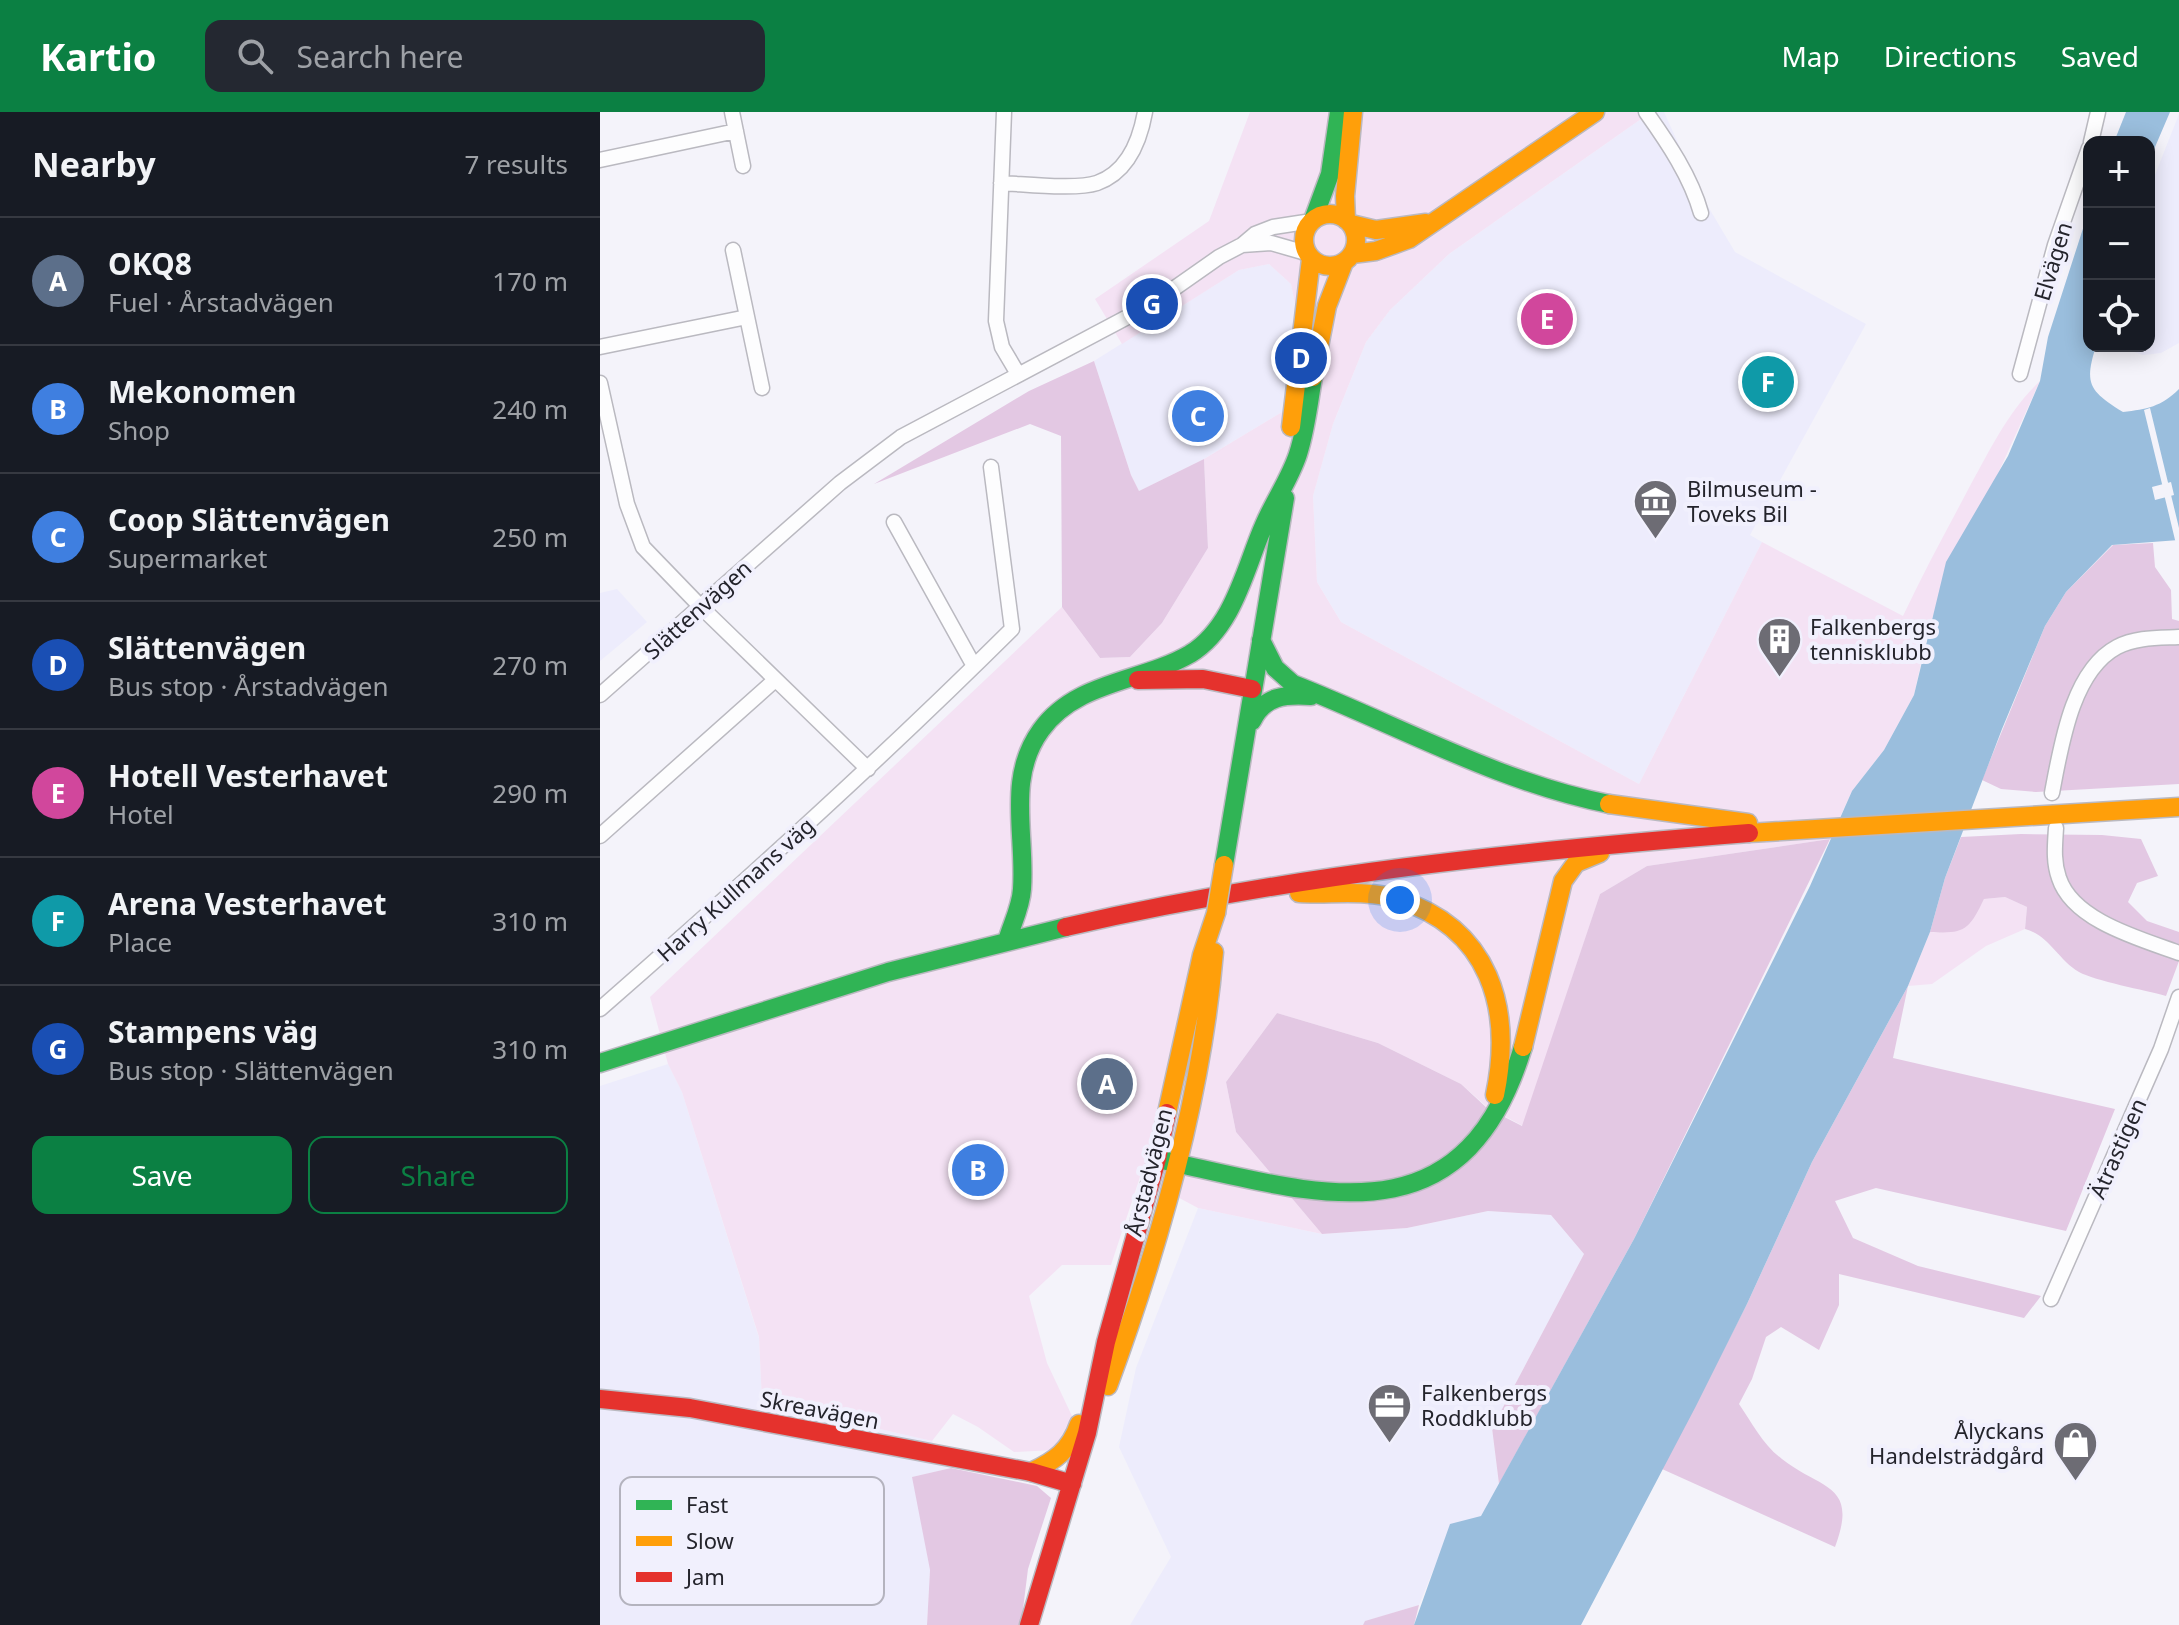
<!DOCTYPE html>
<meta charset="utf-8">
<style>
body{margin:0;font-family:"Noto Sans",sans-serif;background:#242831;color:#f1f3f6}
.controls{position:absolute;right:24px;top:24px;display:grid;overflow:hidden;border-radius:16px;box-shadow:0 4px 20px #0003}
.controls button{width:72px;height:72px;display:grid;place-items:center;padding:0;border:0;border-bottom:2px solid #363941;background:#171b24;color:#f1f3f6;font:40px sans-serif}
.you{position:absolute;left:800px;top:788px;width:28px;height:28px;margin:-20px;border:6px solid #fff;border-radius:50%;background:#1a73e8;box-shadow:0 0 0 12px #1a73e833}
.badge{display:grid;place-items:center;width:52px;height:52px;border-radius:50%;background:#0b8043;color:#fff;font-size:26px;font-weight:700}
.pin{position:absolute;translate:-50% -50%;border:4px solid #fff;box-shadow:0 2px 8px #0006}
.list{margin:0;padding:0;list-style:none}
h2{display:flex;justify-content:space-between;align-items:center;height:104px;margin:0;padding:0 32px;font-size:34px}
h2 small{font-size:26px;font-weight:400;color:#9ea1a6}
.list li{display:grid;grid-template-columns:52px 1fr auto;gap:24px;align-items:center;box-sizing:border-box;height:128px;padding:0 32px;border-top:2px solid #363941}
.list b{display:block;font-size:30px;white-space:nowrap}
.list p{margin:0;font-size:26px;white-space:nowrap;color:#9ea1a6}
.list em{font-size:26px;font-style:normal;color:#9ea1a6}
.actions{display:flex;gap:16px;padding:24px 32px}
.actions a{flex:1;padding:18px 0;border:2px solid #0b8043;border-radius:16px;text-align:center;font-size:28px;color:#0b8043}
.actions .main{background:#0b8043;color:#fff}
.icon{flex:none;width:44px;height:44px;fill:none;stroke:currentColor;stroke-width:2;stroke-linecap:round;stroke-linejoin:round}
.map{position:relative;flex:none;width:1579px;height:1513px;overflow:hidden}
header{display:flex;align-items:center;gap:48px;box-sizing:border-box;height:112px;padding:0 40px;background:#0b8043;color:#fff}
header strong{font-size:38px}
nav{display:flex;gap:44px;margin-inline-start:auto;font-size:28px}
.search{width:560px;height:72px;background:#242831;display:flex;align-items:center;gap:20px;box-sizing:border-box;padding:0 28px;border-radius:16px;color:#9ea1a6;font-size:30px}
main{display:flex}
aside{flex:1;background:#171b24}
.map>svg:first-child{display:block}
.built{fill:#edecfc}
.green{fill:#f4e2f4}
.forest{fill:#e3c8e3}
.water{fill:#9abedd;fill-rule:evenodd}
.pier{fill:#f4f3fa}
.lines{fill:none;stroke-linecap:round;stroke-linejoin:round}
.street-casing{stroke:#bab9c0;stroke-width:17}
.fast-casing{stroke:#bab9c0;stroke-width:21}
.slow-casing{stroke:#bab9c0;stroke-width:21}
.jam-casing{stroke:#bab9c0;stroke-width:21}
.street{stroke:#fdfdfe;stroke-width:14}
.fast{stroke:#30b455;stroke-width:18}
.slow{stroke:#ff9f0a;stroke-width:18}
.jam{stroke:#e5322d;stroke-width:18}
.slow-bridge-casing{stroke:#bab9c0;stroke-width:21;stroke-linecap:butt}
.slow-bridge{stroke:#ff9f0a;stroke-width:18}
.labels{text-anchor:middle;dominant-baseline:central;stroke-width:8;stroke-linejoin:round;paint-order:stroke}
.street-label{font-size:22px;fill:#24242c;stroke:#f1f0fd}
.poi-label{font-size:22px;fill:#24242c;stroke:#f1f0fd;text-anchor:start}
.key{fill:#f1f0fd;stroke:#b4b3be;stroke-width:2}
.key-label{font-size:22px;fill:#24242c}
</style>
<header>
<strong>Kartio</strong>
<div class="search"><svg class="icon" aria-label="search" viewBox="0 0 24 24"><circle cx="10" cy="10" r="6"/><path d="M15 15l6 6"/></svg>Search here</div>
<nav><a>Map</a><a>Directions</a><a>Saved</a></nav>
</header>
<main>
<aside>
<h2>Nearby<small>7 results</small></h2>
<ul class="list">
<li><span class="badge" style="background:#5c6f8a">A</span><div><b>OKQ8</b><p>Fuel · Årstadvägen</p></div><em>170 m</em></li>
<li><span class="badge" style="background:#3f7fe0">B</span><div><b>Mekonomen</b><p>Shop</p></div><em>240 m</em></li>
<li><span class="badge" style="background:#3f7fe0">C</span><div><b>Coop Slättenvägen</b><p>Supermarket</p></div><em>250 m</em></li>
<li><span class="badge" style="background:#1a4fb4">D</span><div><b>Slättenvägen</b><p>Bus stop · Årstadvägen</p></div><em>270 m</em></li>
<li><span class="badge" style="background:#d1479c">E</span><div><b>Hotell Vesterhavet</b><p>Hotel</p></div><em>290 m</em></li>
<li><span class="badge" style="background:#0f9aa8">F</span><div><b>Arena Vesterhavet</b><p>Place</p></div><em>310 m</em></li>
<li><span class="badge" style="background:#1a4fb4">G</span><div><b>Stampens väg</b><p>Bus stop · Slättenvägen</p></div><em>310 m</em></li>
</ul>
<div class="actions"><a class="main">Save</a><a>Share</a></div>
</aside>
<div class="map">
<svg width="1579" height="1513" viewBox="0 0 1579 1513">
<rect width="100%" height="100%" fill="#f4f3fa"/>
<path class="built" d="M1051 0H1064L1103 86 1135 140 1266 212 1150 423 1162 430 1039 672 741 510 717 470 713 384 733 312 766 230 790 198 849 142Z
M1579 2V231L1561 241 1543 243 1516 234H1549V78Z
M669 152 691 172 696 197 687 297 604 347 539 379 531 363 494 249 639 158Z
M17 477 47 510 0 549V481Z
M68 952 82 980 159 1226 162 1290 332 1329 351 1356 313 1365 330 1458 327 1513H0V974Z
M598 1096 722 1122 807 1116 888 1099 951 1103 984 1142 892 1316 899 1372 881 1404 841 1439 819 1493 766 1509 763 1513H530L571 1445 519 1335 536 1256Z"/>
<path class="green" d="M650 0H1051L849 142 790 198 766 230 733 312 713 384 717 470 741 510 1039 672 1162 430 1303 504C1324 459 1348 416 1371 372 1391 336 1409 298 1440 269L1330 511 1314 583 1284 638 1252 679 1230 727 1047 754 1000 782 923 1014 887 995 861 972 778 931 677 901 626 970 636 1020 722 1122 598 1096 540 1065 511 1153H462L429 1184 447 1251 472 1304 454 1338 414 1340 378 1315 353 1302 332 1329 162 1290 159 1225 82 980 68 952 50 885 462 495 500 546 530 545 562 511 608 436 604 347 687 297 696 197 691 172 669 152 639 158 522 232 495 187 609 109Z
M1405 785 1427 795 1425 817 1386 834 1332 872 1308 874 1330 820C1360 822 1371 813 1384 787Z"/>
<path class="forest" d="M494 249 531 363 539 379 604 347 608 436 562 511 530 545 500 546 462 495 461 324 430 312 274 372 429 279Z
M1553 431 1555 455 1571 478 1572 507 1579 509V672L1436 680 1401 677 1382 668 1445 514 1466 480 1513 433Z
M1421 722 1502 723 1541 727 1558 764 1537 771 1528 790 1547 809 1579 820V849L1566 884C1545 878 1495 869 1479 860 1457 847 1450 824 1425 817L1427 795 1405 785 1384 787C1369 818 1365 822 1330 820L1345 766 1361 725Z
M1230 727 1034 1127 899 1372 892 1316 984 1142 951 1103 888 1099 807 1116 722 1122 636 1020 626 970 677 901 778 931 861 972 887 996 922 1014 1000 782 1047 754Z
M1308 874 1293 946 1515 997 1466 1119 1276 1076 1235 1089 1253 1126 1318 1154 1441 1184 1424 1206 1239 1162V1193L1219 1238 1181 1215 1166 1225 1152 1267 1139 1292C1152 1311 1163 1333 1182 1347 1221 1378 1259 1371 1235 1435L1062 1357 1147 1192 1212 1050Z
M351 1356 437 1374 451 1386 428 1457 421 1513H327L330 1458 312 1365Z
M819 1493 814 1513H763L765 1509Z"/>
<path class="water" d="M1526 0H1570L1549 49V30H1514Z
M1489 98V234H1496C1484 272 1489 279 1523 300 1547 297 1561 295 1579 277V428L1512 433 1466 480 1445 514 1402 617 1345 766 1330 820 1308 874 1212 1050 1147 1192 1096 1294 981 1513H814L850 1412 881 1404 1034 1127 1210 774 1252 679 1284 638 1314 583 1346 450 1408 344 1440 269 1448 225ZM1571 370 1574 383 1555 388 1552 375Z"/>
<path class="pier" d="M1550 296 1579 416V432H1576L1564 382 1570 380 1569 375 1563 376 1544 298Z"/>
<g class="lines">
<defs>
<path id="street" d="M132 0 143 54
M404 0 396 209 402 235 418 262
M1046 0C1068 31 1091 65 1101 101
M1491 30 1498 0
M0 48 136 19
M401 71C425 72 476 78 497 71 528 60 540 28 545 0
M642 133 671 131 706 141
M133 138 162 276
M0 235 147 205
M1420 262 1455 133 1489 36
M0 271 27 392 43 435 100 494 268 657
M294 410 374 554
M0 583 240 371 301 325 552 192 619 145 642 133 655 122 673 115 712 109
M1452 681C1461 634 1472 559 1517 535 1536 525 1559 526 1579 525
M1456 716C1455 733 1453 749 1459 766 1473 809 1541 827 1579 841
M0 724 175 568
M0 897C141 774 279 649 412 517L391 355
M1451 1187 1561 937 1579 885"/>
<path id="fast" d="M713 108 730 62 739 0
M661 528 675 556 693 572C798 613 898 670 1009 692
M652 609C664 584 685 582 711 584
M624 753 685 386
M407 829C412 812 421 795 422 777 426 722 406 666 441 618 476 569 542 570 590 542 634 515 645 456 664 413 674 389 690 367 698 342 706 317 709 290 713 265
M0 951 288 860 466 815
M557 1047C712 1080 862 1137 923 935"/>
<path id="slow" d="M704 128a26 26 0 1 1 52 0a26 26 0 1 1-52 0Z
M746 108 745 84 753 0
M751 112 776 118 826 111
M752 142 776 139 809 127 995 0
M713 265 727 194 744 150
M691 315 711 147
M1009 692 1148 711
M1149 721 1579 695
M699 781C731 783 766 777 797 787 890 816 913 896 895 983
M923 935 963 769 976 751 1000 741
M567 1001 602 843 616 801
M508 1274C558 1138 602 985 614 840
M431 1360C455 1349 470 1338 479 1312"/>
<path id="jam" d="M538 568 603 567 652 577
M466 815C690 763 920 739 1149 721
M0 1287 90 1296 431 1360 472 1372
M429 1513 487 1321 506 1230 557 1047 567 1001"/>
</defs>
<use href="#street" class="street-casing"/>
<use href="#fast" class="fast-casing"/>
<use href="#slow" class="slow-casing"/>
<use href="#jam" class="jam-casing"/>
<use href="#street" class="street"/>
<use href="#fast" class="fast"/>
<use href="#slow" class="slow"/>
<use href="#jam" class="jam"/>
<defs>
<path id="slow-bridge" d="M616 801 624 753"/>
</defs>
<use href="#slow-bridge" class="slow-bridge-casing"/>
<use href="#slow-bridge" class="slow-bridge"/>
</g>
<defs>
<symbol id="museum-pin" viewBox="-11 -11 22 30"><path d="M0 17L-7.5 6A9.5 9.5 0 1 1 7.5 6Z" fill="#6d6c74" stroke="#f1f0fd"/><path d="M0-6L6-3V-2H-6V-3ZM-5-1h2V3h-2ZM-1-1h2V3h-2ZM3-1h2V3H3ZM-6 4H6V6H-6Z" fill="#fff"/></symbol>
<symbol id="building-pin" viewBox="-11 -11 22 30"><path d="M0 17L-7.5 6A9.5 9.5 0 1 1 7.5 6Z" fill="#6d6c74" stroke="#f1f0fd"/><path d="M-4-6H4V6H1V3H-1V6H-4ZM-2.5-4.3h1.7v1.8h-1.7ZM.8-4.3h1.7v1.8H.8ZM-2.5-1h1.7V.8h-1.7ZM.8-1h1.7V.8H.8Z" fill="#fff"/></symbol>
<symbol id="office-pin" viewBox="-11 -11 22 30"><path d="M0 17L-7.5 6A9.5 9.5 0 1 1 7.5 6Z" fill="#6d6c74" stroke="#f1f0fd"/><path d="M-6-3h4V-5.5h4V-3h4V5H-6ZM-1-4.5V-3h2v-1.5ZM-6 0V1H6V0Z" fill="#fff"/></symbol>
<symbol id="shop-pin" viewBox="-11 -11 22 30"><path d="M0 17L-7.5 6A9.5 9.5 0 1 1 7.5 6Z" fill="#6d6c74" stroke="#f1f0fd"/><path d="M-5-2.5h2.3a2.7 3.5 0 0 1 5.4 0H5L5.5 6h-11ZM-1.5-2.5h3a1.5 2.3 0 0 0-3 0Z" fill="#fff"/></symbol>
</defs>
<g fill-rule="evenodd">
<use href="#museum-pin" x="1030" y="364" width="51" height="69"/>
<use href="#building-pin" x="1154" y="502" width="51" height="69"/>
<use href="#office-pin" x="764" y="1268" width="51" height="69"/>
<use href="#shop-pin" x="1450" y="1306" width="51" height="69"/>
</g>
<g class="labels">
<g class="street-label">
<text transform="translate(1452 149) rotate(-73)">Elvägen</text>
<text transform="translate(97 497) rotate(-42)">Slättenvägen</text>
<text transform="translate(135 777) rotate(-42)">Harry Kullmans väg</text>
<text transform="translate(1517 1036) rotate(-66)">Ätrastigen</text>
<text transform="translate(548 1060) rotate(-76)">Årstadvägen</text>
<text transform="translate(220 1297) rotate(11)">Skreavägen</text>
</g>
<g class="poi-label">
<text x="1087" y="376">Bilmuseum -<tspan x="1087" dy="25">Toveks Bil</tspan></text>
<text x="1210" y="514">Falkenbergs<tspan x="1210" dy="25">tennisklubb</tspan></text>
<text x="821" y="1280">Falkenbergs<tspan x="821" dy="25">Roddklubb</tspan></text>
<text x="1444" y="1318" text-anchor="end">Ålyckans<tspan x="1444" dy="25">Handelsträdgård</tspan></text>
</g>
</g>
<rect x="20" y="1365" width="264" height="128" rx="12" class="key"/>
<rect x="36" y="1388" width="36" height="10" fill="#30b455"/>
<rect x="36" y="1424" width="36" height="10" fill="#ff9f0a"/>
<rect x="36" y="1460" width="36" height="10" fill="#e5322d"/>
<g class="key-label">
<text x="86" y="1401">Fast</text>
<text x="86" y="1437">Slow</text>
<text x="86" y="1473">Jam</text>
</g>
</svg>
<div class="controls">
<button>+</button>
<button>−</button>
<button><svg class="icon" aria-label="locate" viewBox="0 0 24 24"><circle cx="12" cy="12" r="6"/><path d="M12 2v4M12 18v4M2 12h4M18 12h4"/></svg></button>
</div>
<div class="you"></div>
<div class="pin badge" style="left:507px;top:972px;background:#5c6f8a">A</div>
<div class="pin badge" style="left:378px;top:1058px;background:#3f7fe0">B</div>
<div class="pin badge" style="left:598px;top:304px;background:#3f7fe0">C</div>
<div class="pin badge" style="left:701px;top:246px;background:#1a4fb4">D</div>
<div class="pin badge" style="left:947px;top:207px;background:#d1479c">E</div>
<div class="pin badge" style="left:1168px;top:270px;background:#0f9aa8">F</div>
<div class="pin badge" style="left:552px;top:192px;background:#1a4fb4">G</div>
</div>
</main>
